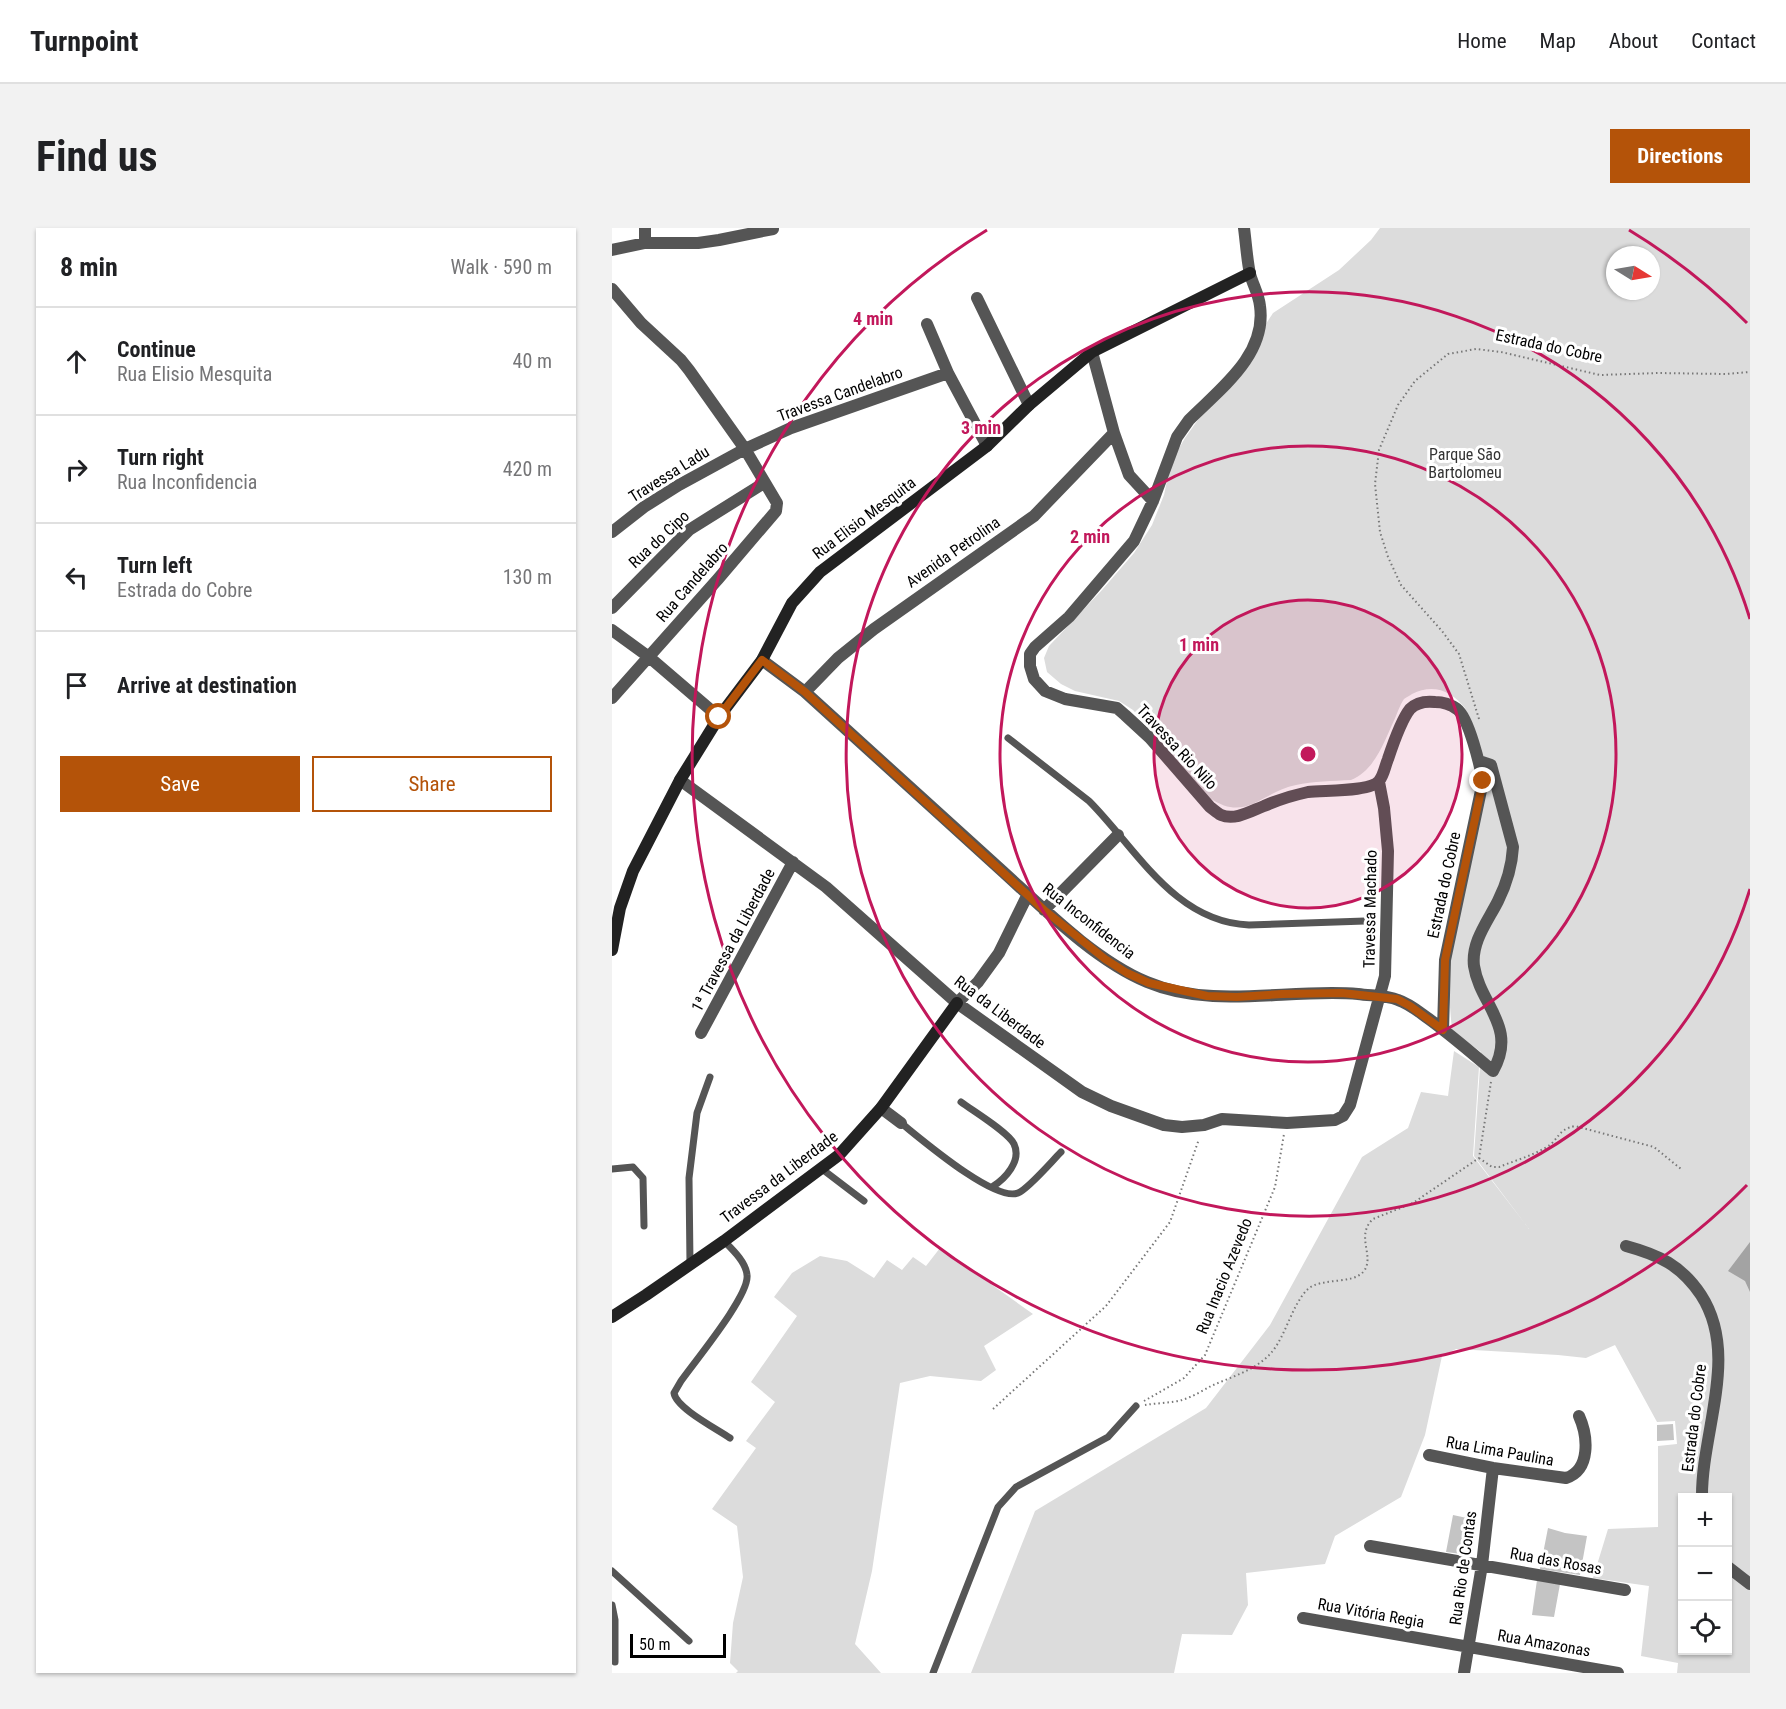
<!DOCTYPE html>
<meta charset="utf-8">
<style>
body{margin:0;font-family:"Roboto Condensed",sans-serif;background:#f2f2f2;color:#202124}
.controls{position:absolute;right:18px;bottom:18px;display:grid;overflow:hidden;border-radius:0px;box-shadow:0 2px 4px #0004}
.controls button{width:54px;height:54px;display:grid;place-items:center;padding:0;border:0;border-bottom:2px solid #e0e0e0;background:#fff;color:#202124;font:30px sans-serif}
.compass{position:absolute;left:994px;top:18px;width:54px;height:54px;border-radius:50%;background:#fff;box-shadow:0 2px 4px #0004;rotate:101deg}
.scale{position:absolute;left:18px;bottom:15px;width:96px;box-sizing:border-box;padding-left:6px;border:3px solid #000;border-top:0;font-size:16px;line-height:21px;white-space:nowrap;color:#000;-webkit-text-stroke:4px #fff;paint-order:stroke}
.stop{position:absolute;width:18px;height:18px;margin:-14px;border:4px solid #b45309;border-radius:50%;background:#fff}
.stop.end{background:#b45309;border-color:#fff;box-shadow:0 2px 6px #0008}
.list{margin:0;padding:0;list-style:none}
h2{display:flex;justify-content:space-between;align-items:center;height:78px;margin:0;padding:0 24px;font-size:26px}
h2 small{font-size:20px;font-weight:400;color:#757577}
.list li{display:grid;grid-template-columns:39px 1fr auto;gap:18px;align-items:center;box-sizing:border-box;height:108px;padding:0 24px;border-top:2px solid #e0e0e0}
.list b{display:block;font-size:22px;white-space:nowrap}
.list p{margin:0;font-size:20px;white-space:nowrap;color:#757577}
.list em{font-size:20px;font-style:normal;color:#757577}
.actions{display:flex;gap:12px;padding:18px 24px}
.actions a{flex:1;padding:14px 0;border:2px solid #b45309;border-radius:0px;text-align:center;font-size:21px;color:#b45309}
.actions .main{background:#b45309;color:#fff}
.icon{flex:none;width:33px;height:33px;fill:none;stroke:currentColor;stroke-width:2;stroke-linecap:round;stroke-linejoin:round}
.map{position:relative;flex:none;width:1138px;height:1445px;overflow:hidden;border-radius:0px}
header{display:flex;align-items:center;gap:36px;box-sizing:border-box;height:84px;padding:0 30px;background:#fff;border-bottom:2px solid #e0e0e0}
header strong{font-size:28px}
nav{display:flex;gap:33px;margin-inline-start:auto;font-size:21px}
.intro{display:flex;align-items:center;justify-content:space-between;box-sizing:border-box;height:144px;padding:0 36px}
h1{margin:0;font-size:42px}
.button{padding:15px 27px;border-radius:0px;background:#b45309;color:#fff;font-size:21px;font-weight:700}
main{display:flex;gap:36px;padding:0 36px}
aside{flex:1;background:#fff;border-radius:0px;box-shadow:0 2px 4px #0004}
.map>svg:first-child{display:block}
.green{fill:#dcdcdc;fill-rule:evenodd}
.water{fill:#a3a3a3}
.building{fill:#c4c4c4}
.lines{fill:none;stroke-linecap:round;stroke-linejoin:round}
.path{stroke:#777;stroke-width:2;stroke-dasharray:1.5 3;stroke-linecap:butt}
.lane{stroke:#555;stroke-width:7}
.street{stroke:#555;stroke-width:12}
.secondary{stroke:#222;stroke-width:12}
.route{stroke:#b45309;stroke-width:8}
.ring{fill:none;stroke:#c2185b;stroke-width:3}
.labels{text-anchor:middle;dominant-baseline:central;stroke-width:6;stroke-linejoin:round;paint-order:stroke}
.street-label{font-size:16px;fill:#000;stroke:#fff}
.park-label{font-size:16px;fill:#333;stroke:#fff}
.centre{fill:#c2185b;stroke:#fff;stroke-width:3}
.ring-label{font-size:18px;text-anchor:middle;font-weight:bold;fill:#c2185b;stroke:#fff;stroke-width:6;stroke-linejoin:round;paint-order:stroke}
</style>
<header>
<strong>Turnpoint</strong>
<nav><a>Home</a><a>Map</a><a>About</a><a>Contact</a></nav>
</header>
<div class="intro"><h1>Find us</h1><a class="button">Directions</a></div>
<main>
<aside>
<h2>8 min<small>Walk · 590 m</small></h2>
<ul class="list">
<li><svg class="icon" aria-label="ahead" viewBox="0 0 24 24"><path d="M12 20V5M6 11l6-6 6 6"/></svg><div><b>Continue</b><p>Rua Elisio Mesquita</p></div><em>40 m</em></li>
<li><svg class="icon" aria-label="right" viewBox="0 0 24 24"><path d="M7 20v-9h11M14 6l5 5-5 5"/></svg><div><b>Turn right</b><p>Rua Inconfidencia</p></div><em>420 m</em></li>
<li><svg class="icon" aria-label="left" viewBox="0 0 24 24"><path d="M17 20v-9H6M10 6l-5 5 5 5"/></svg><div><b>Turn left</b><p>Estrada do Cobre</p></div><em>130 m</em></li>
<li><svg class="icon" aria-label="arrive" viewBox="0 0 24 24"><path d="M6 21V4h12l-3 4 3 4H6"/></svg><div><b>Arrive at destination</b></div></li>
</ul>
<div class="actions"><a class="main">Save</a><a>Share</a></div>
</aside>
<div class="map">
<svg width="1138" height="1445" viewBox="0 0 1138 1445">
<rect width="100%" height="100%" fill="#fff"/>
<path class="green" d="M768 0H1138V1445H1065L1066 1435 1029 1428 1037 1358 981 1350 996 1301 1046 1299V1218L1065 1216 1063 1193 1045 1194 1003 1117 974 1130 946 1127 844 1121 830 1128 813 1207 789 1269 723 1308 713 1336 634 1345 636 1377 620 1407 570 1406 562 1445H359L423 1283 594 1180 658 1097 750 929 796 900 809 864 836 868 842 823 867 839 861 928 917 1001 862 928 869 824 840 803 835 743 875 549 853 480C840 463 821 455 800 466 798 468 794 469 792 471 789 475 786 483 784 488 773 511 764 542 739 552 721 553 701 553 684 557 649 564 634 595 598 570L521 482 507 473 463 463 449 456 435 444 432 430 437 418 490 362 522 325 540 297 552 267 559 234 573 210 650 102 661 85 727 42 759 12ZM1003 27H1039V63H1003ZM1070 1270H1116V1422H1070Z
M328 1020 421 1086 372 1118 384 1142 369 1153 318 1148 288 1155 260 1343 243 1416 269 1445H124L126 1443 118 1435 121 1395 131 1349 125 1298 100 1281 144 1220 134 1213 163 1174 139 1154 185 1088 162 1069 180 1045 208 1028 235 1033 262 1050 275 1032 290 1042 301 1029 314 1038Z"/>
<path class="water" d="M1138 1014V1064L1133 1053 1116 1043Z"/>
<path class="building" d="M1061 1196 1062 1212 1045 1213V1197Z
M841 1287 864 1292 857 1327 834 1324Z
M936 1300 953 1305 975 1308 968 1347 928 1341Z
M925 1352 948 1356 942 1389 920 1387Z"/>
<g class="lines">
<path class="path" d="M867 491 847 426 830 403 789 357 776 329 768 304 763 256 767 222 786 177 803 153 836 126 864 121 889 124 988 147 1046 145 1113 146 1138 144
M867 930 880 939H887C902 933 919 928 933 920 948 912 944 902 963 898L1042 919 1069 941
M532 1173 572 1150 593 1127 663 959 672 906
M533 1177C545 1175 559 1175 570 1172 580 1169 590 1163 599 1158 619 1149 644 1142 659 1125 674 1108 680 1076 696 1061 710 1049 741 1057 752 1043 763 1028 743 1008 761 991L801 975 867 930 879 854
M381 1181 494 1078 558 994 587 911"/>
<path class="lane" d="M396 510 477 573C524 620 562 694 637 697L753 693
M349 874C361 883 396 904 402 916 410 933 393 951 380 959
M289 895C308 910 382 974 406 965 416 961 440 933 449 924
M0 941 21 939 31 950 32 998
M210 941 252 973
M112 1013C120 1021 134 1034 135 1047 138 1067 83 1133 69 1153L62 1165C64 1180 105 1201 118 1210
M78 1036 77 950 85 885 98 849
M0 1343 77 1413
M0 1377 3 1392V1434
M321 1445 386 1279 404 1259 496 1209 524 1178"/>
<path class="street" d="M632 0C634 15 635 32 638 46 641 57 647 67 648 78 655 127 608 161 577 192L565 209 541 273 522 313 457 389 423 419 418 426V438L422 451 433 463 453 471 505 480 513 487 538 510 598 579C601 581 605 585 609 587 623 593 639 583 652 578 666 572 682 567 696 564 712 562 758 564 767 553 772 547 773 538 776 531 780 519 790 491 798 481 805 474 814 473 823 474 831 474 838 476 845 481 857 490 868 538 871 553L833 732 831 802
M33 15V0
M0 22 33 15H86L107 12 161 1
M0 61 29 95 69 132 77 142 133 221 165 275 164 283 106 351 0 470
M365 70 417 177
M315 96 336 145 375 218
M480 124 502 205 517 247 541 273
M0 304 32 279 67 257 133 221 179 200 336 145
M0 380 77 302 152 255
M0 402 37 429 107 489
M150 432 193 464C258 523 323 582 388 641 430 679 482 732 535 754 601 782 677 760 746 766 759 768 774 767 786 772 798 776 807 784 817 791 839 807 860 825 881 843 906 799 868 777 862 738 859 714 876 693 886 673 894 657 900 637 901 619L879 537 867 533
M193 464 226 430 262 401 422 288 502 205
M68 552 214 659 345 775 470 864 499 878 552 897 570 899 592 897 610 891 675 895 723 892 731 888 738 877 773 748 776 623 772 580 767 554
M432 682 506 607
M345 775 366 754 387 725 416 666
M89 805 181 634
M269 880 289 895
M1014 1018C1047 1027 1069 1037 1089 1067 1128 1127 1089 1204 1090 1270
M817 1227 881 1240 954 1250C979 1242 976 1208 967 1188
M758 1318 1013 1362
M1116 1339 1138 1356
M691 1390 1006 1445
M852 1445 870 1337 881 1240"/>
<path class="secondary" d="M0 722 8 680 21 643 68 552 107 489 150 432 180 375 208 344 375 218 417 177 480 124 638 45
M0 1089 34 1067 112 1013 227 927 269 880 345 775"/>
</g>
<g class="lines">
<path class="route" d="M107 489 150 432 193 464 432 682 493 731 515 745 537 755 595 768 625 769 670 766 730 765 785 771 798 778 831 802 833 732 871 553"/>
</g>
<circle cx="696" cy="526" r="154" fill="#c2185b" fill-opacity=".12"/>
<g class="ring">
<circle cx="696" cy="526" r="154"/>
<circle cx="696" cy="526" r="308"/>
<path d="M1138 661A462 462 0 1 1 1138 391"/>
<path d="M1135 957A615 615 0 1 1 375 2M1017 2A615 615 0 0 1 1135 95"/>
</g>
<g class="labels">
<g class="street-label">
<text transform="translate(937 118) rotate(12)">Estrada do Cobre</text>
<text transform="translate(228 166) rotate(-20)">Travessa Candelabro</text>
<text transform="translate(57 246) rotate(-32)">Travessa Ladu</text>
<text transform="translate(252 290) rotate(-37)">Rua Elisio Mesquita</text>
<text transform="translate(47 311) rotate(-43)">Rua do Cipo</text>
<text transform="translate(341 324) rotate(-35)">Avenida Petrolina</text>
<text transform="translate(80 354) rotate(-49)">Rua Candelabro</text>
<text transform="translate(565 519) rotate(47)">Travessa Rio Nilo</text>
<text transform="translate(832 657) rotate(-78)">Estrada do Cobre</text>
<text transform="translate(758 681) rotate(-89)">Travessa Machado</text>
<text transform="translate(477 693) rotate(38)">Rua Inconfidencia</text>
<text transform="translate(121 712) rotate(-62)">1ª Travessa da Liberdade</text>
<text transform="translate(388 784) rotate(37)">Rua da Liberdade</text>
<text transform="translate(167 949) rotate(-37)">Travessa da Liberdade</text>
<text transform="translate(612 1048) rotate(-68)">Rua Inacio Azevedo</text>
<text transform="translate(1082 1190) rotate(-83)">Estrada do Cobre</text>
<text transform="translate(888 1223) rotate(10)">Rua Lima Paulina</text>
<text transform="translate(944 1333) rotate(10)">Rua das Rosas</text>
<text transform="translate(851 1340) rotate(-82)">Rua Rio de Contas</text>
<text transform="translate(759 1385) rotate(10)">Rua Vitória Regia</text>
<text transform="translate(932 1415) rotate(10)">Rua Amazonas</text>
</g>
<g class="park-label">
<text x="853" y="226">Parque São<tspan x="853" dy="18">Bartolomeu</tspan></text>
</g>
</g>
<circle cx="696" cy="526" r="9" class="centre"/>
<g class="ring-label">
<text x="261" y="97">4 min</text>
<text x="369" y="206">3 min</text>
<text x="478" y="315">2 min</text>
<text x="587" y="423">1 min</text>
</g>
</svg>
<div class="controls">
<button>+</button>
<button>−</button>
<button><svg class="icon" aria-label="locate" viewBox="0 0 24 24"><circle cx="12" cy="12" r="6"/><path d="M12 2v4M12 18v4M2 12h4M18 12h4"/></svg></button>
</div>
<svg class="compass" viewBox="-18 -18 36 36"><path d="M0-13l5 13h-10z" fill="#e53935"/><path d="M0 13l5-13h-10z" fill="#757577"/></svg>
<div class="scale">50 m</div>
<div class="stop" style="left:107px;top:489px"></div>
<div class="stop end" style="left:871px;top:553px"></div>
</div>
</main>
